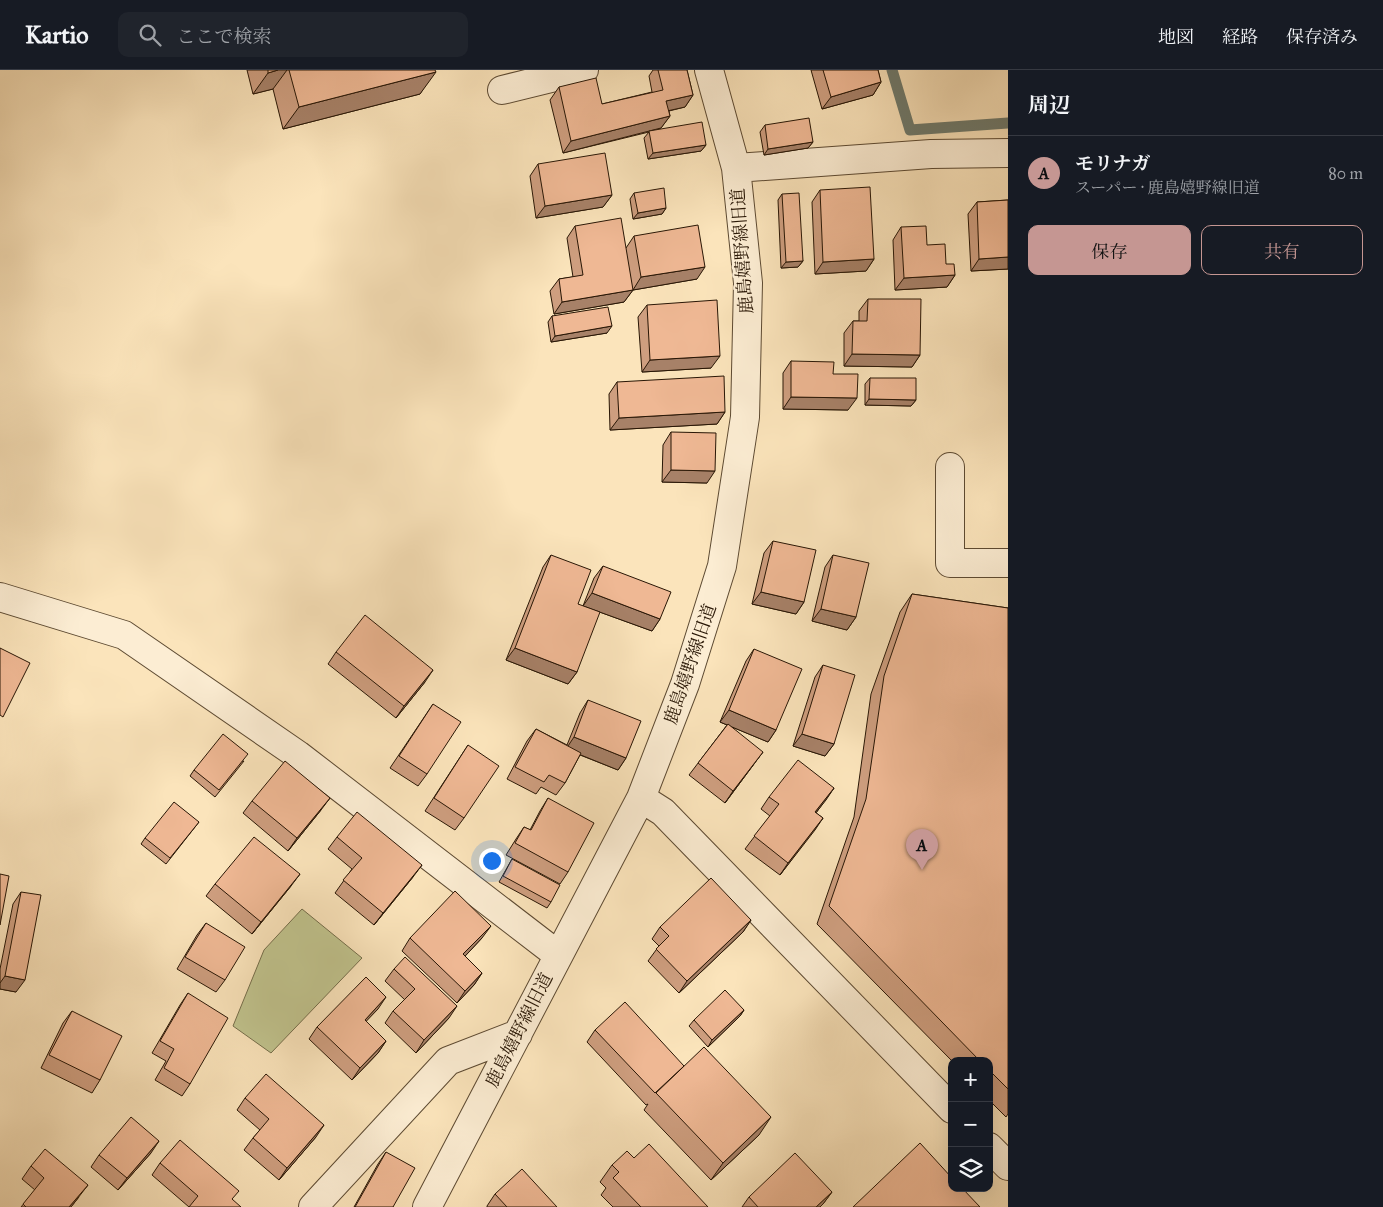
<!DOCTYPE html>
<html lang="ja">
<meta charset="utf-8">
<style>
body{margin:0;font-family:"IM FELL Great Primer","Noto Serif JP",serif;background:#20242c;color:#f1f3f6}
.controls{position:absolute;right:15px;bottom:15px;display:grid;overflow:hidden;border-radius:10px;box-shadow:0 5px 20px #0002}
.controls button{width:45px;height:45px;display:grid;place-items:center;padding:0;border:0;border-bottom:1px solid #363941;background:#171b24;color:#f1f3f6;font:25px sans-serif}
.you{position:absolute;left:491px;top:790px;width:18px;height:18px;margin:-12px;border:4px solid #fff;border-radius:50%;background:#1a73e8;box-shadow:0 0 0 8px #1a73e833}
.badge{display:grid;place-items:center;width:32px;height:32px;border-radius:50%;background:#c59692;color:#111;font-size:16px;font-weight:700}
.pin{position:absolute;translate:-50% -41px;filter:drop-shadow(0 1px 2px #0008)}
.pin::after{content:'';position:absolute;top:26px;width:18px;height:15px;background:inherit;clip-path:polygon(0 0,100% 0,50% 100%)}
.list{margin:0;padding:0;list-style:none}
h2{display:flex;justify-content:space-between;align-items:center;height:65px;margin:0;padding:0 20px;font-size:21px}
h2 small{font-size:16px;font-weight:400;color:#9ea1a6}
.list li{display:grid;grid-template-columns:32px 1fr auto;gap:15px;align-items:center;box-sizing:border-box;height:75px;padding:0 20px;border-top:1px solid #363941}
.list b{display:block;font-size:19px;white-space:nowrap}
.list p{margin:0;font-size:16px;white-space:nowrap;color:#9ea1a6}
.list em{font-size:16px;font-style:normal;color:#9ea1a6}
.actions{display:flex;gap:10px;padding:15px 20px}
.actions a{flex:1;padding:11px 0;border:1px solid #c59692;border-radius:10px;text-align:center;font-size:18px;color:#c59692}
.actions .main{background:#c59692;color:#111}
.icon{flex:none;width:28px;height:28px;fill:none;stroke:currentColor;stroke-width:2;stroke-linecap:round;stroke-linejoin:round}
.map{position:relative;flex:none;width:1008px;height:1137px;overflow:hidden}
header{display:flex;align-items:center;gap:30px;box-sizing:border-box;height:70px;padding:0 25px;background:#171b24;border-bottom:1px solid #363941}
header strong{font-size:24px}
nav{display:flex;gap:28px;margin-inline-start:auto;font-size:18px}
.search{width:350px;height:45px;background:#20242c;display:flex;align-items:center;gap:12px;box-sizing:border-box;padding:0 18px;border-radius:10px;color:#9ea1a6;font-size:19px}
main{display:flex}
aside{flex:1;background:#171b24}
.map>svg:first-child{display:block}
.green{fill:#c1c48e;stroke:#746d4a}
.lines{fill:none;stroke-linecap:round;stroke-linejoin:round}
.stream{stroke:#6f7b6e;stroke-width:11}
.minor-casing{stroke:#5d4a32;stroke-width:30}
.minor{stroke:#fcedd3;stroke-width:28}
.wall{fill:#ce9e7f;stroke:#281605}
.shaded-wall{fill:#a78168;stroke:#281605}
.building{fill:#efb894;stroke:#281605}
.labels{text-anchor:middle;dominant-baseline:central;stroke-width:4.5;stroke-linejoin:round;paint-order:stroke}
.street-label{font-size:18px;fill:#281605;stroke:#fcedd3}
</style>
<header>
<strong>Kartio</strong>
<div class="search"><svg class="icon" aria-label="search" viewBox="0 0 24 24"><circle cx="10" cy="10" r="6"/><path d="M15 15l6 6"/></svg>ここで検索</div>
<nav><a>地図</a><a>経路</a><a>保存済み</a></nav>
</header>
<main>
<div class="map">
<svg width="1008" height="1137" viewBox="0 0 1008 1137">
<rect width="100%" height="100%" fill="#fbe4bb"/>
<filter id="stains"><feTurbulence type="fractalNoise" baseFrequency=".004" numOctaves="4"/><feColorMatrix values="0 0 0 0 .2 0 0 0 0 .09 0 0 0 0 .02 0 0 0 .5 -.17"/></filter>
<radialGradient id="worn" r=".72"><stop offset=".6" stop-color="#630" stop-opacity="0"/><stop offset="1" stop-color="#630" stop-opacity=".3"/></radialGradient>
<path class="green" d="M302 839 362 888 271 983 233 956 264 880Z"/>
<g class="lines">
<path class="stream" d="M892 0 910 60 1008 53"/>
<defs>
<path id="minor" d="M502 20 584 0
M736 98 931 84 1008 83
M950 397V493H1008
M0 527 124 565 298 685 558 885
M641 728 663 742 952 1039
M989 1077 1008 1096
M313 1137 448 991 518 964
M427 1137 641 728 685 614 722 496 745 347 748 213 736 98 709 0"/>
</defs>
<use href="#minor" class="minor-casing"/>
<use href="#minor" class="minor"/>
</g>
<path class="wall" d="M247 0H435L420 24 283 59 273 19 253 24Z
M653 0H687L693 25 685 37 669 41 670 46 661 58 652 61 706 75 701 81 648 89 644 68 649 62 563 83 550 30 559 17 602 34 652 22 649 6Z
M811 0H878L881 12 873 25 822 39Z
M765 55 813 72 808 78 764 85 760 62Z
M538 94 612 125 603 137 536 148 530 106Z
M820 120 874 189 866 201 815 204 812 132Z
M634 123 666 138 662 144 633 149 630 129Z
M782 124 803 191 798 197 781 198 778 130Z
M1008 130V199L971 201 968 144 977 132Z
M575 156 626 178 634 166 697 209 633 220 624 232 554 244 550 221 559 209 573 207 567 168Z
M901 157 927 175 946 194 955 205 947 217 895 220 893 170Z
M868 229 920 285 912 297 844 296V263L853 251H859V241Z
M647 235 711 298 642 302 638 247Z
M552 246 607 263 551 272 548 252Z
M791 291 833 304 848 340 783 339V303Z
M870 308 916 330 911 336 865 335V314Z
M617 312 725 342 717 354 610 360 609 324Z
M671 362 707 413 662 412 663 375Z
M773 471 804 532 796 544 752 534 764 483Z
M551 485 578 534 577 602 568 614 506 590 543 497Z
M833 485 856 547 847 560 812 551 825 497Z
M603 496 660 549 652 561 583 536 594 508Z
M912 524 1008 538V1044L1006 1047 989 1030V991H952L817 854 854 747 871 624 900 542Z
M754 579 776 660 768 672 732 657 754 694 725 733 689 705 727 655 720 652 746 591Z
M336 582 425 612 396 648 328 594Z
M823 595 834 674 825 686 793 676 815 607Z
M588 630 626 688 618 700 580 685 565 713 556 725 541 717 536 724 507 709 527 671 536 659 567 675 580 643Z
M433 634 427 704 418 716 390 698Z
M468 675 464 748 455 760 425 741Z
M244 691 215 727 190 706 194 700Z
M834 718 816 743 823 748 780 805 745 779 770 746 761 739 769 727Z
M548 728 568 802 560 814 506 785 516 769 524 757 530 760 540 741Z
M252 731 321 740 288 781 243 743Z
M199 752 166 794 141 774 145 768Z
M337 767 413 807 374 855 335 823 352 799 328 779Z
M512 789 551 832 547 838 499 812 508 796Z
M215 814 291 816 252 864 206 826Z
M21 822 16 922 0 919V899L13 834Z
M751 850 743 862 679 923 648 891 659 876 652 869 660 857Z
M206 853 225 910 216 922 177 899 197 865Z
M410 868H482L465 886 482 903 474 915 457 933 402 881Z
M394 899 449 948 416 983 385 953 393 941 405 930 385 911Z
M188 923 190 1014 182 1026 155 1010 166 991 152 983 180 935Z
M378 939 366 951 386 971 378 983 352 1010 309 969 317 957Z
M744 940 740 946 708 977 689 956 694 950Z
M72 941 100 1010 92 1023 41 998 63 953Z
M595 960 684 996 759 1065 711 1110 644 1040 648 1034 646 1035 587 972Z
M245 1028 316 1067 279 1110 244 1080 253 1068 260 1060 237 1040Z
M386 1082 393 1137H354L378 1094Z
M151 1083 118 1120 91 1097 99 1085Z
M634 1088 708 1137H613L601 1125 606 1118 600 1112 612 1095Z
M160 1093 233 1130 189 1137 152 1105Z
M31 1096 79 1127 71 1137H21L35 1120 22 1109Z
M832 1122 823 1134 820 1137H742L749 1127Z
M495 1124 557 1137H487V1136Z"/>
<path class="shaded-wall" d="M278 0H287L273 19 253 24 268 3Z
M436 2 420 24 283 59 299 37Z
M881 12 873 25 822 39 831 27Z
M693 25 685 37 658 43 666 31Z
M670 46 661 58 563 83 571 71Z
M813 72 808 78 764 85 768 79Z
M706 75 701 81 648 89 653 83Z
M612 125 603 137 536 148 545 136Z
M666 138 662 144 633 149 638 143Z
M1008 187V199L971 201 979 189Z
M874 189 866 201 815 204 823 192Z
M803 191 798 197 781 198 786 192Z
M705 197 697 209 633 220 641 207Z
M955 205 947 217 895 220 904 208Z
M633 220 624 232 554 244 562 232Z
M612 256 607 263 551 272 555 266Z
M852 284 920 285 912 297 844 296Z
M720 286 711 298 642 302 650 290Z
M791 327 857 328 848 340 783 339Z
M869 329 916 330 911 336 865 335Z
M725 342 717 354 610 360 619 348Z
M671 400 715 401 707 413 662 412Z
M761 522 804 532 796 544 752 534Z
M592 523 660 549 652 561 583 536Z
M821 539 856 547 847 560 812 551Z
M515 578 577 602 568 614 506 590Z
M433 600 425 612 396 648 404 636Z
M729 640 776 660 768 672 720 652Z
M802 664 834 674 825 686 793 676Z
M574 667 626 688 618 700 566 679Z
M763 682 754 694 725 733 733 721Z
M834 718 826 730 807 754 815 742Z
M330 728 321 740 288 781 297 768Z
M823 748 815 760 780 805 788 793Z
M422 795 413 807 374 855 383 843Z
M300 804 291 816 252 864 261 852Z
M751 850 743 862 679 923 687 911Z
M491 856 482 868 455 897 463 884Z
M482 903 474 915 457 933 465 921Z
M5 906 25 910 16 922 0 919V913Z
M386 927 378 939 356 962 365 950Z
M457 936 449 948 416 983 424 970Z
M744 940 740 946 708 977 712 970Z
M386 971 378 983 352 1010 360 998Z
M771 1047 759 1065 711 1110 723 1093Z
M324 1055 316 1067 279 1110 287 1098Z
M159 1071 151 1083 118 1120 127 1108Z
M88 1115 71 1137H69Z
M832 1122 823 1134 820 1137H816Z"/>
<path class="building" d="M268 0H278L268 3Z
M289 0H435L436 2 299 37Z
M658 0H687L693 25 666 31 670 46 571 71 559 17 596 8 602 34 663 20Z
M823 0H878L881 12 831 27Z
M809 48 813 72 768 79 765 55Z
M702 52 706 75 653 83 649 61Z
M605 83 612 125 545 136 538 94Z
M870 117 874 189 823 192 820 120Z
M664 118 666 138 638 143 634 123Z
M799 123 803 191 786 192 782 124Z
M1008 130V187L979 189 977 132Z
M621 148 633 220 562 232 559 209 583 205 575 156Z
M698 155 705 197 641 207 634 166Z
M926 156 927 175 945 174 946 194H954L955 205 904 208 901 157Z
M868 229H921L920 285 852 284 853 251H867Z
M717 230 720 286 650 290 647 235Z
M608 237 612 256 555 266 552 246Z
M791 291 834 292 833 304H858L857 328 791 327Z
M724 306 725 342 619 348 617 312Z
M870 308H916V330L869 329Z
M671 362 716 363 715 401 671 400Z
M773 471 816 480 804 532 761 522Z
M551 485 591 500 578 534 600 542 577 602 515 578Z
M833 485 869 493 856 547 821 539Z
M603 496 671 522 660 549 592 523Z
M912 524 1008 538V1019L989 1000V991H980L829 836 866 729 884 606Z
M365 545 433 600 404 636 336 582Z
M0 578 30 593 3 647 0 645Z
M754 579 802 599 776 660 729 640Z
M823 595 855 605 834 674 802 664Z
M588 630 641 651 626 688 574 667Z
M433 634 461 652 427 704 399 686Z
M728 654 763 682 733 721 698 693Z
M536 659 581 683 565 713 549 705 544 712 515 697Z
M223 664 248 684 219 720 194 700Z
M468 675 499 696 464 748 434 728Z
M798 690 834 718 815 742 823 748 788 793 754 766 779 734 769 727Z
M285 691 330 728 297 768 252 731Z
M548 728 594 753 568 802 515 773 524 757 531 760Z
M174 732 199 752 170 788 145 768Z
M357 742 422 795 383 843 343 810 362 788 337 767Z
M254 767 300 804 261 852 215 814Z
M512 789 560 815 551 832 503 806Z
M0 804 9 806 0 855Z
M711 808 751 850 687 911 656 879 669 866 660 857Z
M455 821 491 856 463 884 482 903 465 921 410 868Z
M21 822 41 825 25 910 5 906Z
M206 853 245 877 225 910 185 887Z
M405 887 457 936 424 970 393 941 415 919 394 899Z
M366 907 386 927 365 950 386 971 360 998 317 957Z
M725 920 744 940 712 970 694 950Z
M188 923 228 948 190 1014 164 998 174 979 160 971Z
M625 932 684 996 655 1023 595 960Z
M72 941 122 966 100 1010 49 985Z
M704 977 771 1047 723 1093 656 1023Z
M266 1004 324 1055 287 1098 253 1068 269 1049 245 1028Z
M131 1047 159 1071 127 1108 99 1085Z
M180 1070 239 1121 232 1129 241 1137H189L198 1126 160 1093Z
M920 1073 952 1108V1118H962L980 1137H853Z
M649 1074 708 1137H641L613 1108 619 1102 612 1095 627 1081 634 1088Z
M45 1079 88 1115 69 1137H26L23 1134 44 1108 31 1096Z
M386 1082 415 1098 393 1137H355Z
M795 1083 832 1122 816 1137H758L749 1127Z
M522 1099 557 1137H507L495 1124Z"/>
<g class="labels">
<g class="street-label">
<text transform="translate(742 181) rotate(-94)">鹿島嬉野線旧道</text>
<text transform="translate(690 594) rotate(-71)">鹿島嬉野線旧道</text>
<text transform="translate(519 960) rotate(-63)">鹿島嬉野線旧道</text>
</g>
</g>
<rect width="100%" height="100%" filter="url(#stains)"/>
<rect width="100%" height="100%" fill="url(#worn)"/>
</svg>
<div class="controls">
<button>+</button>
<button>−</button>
<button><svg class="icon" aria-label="layers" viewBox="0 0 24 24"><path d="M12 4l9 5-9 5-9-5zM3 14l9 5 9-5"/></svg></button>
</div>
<div class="you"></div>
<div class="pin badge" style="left:922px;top:800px">A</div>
</div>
<aside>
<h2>周辺<small></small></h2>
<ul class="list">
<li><span class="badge">A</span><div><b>モリナガ</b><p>スーパー · 鹿島嬉野線旧道</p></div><em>80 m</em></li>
</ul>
<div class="actions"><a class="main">保存</a><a>共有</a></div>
</aside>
</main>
